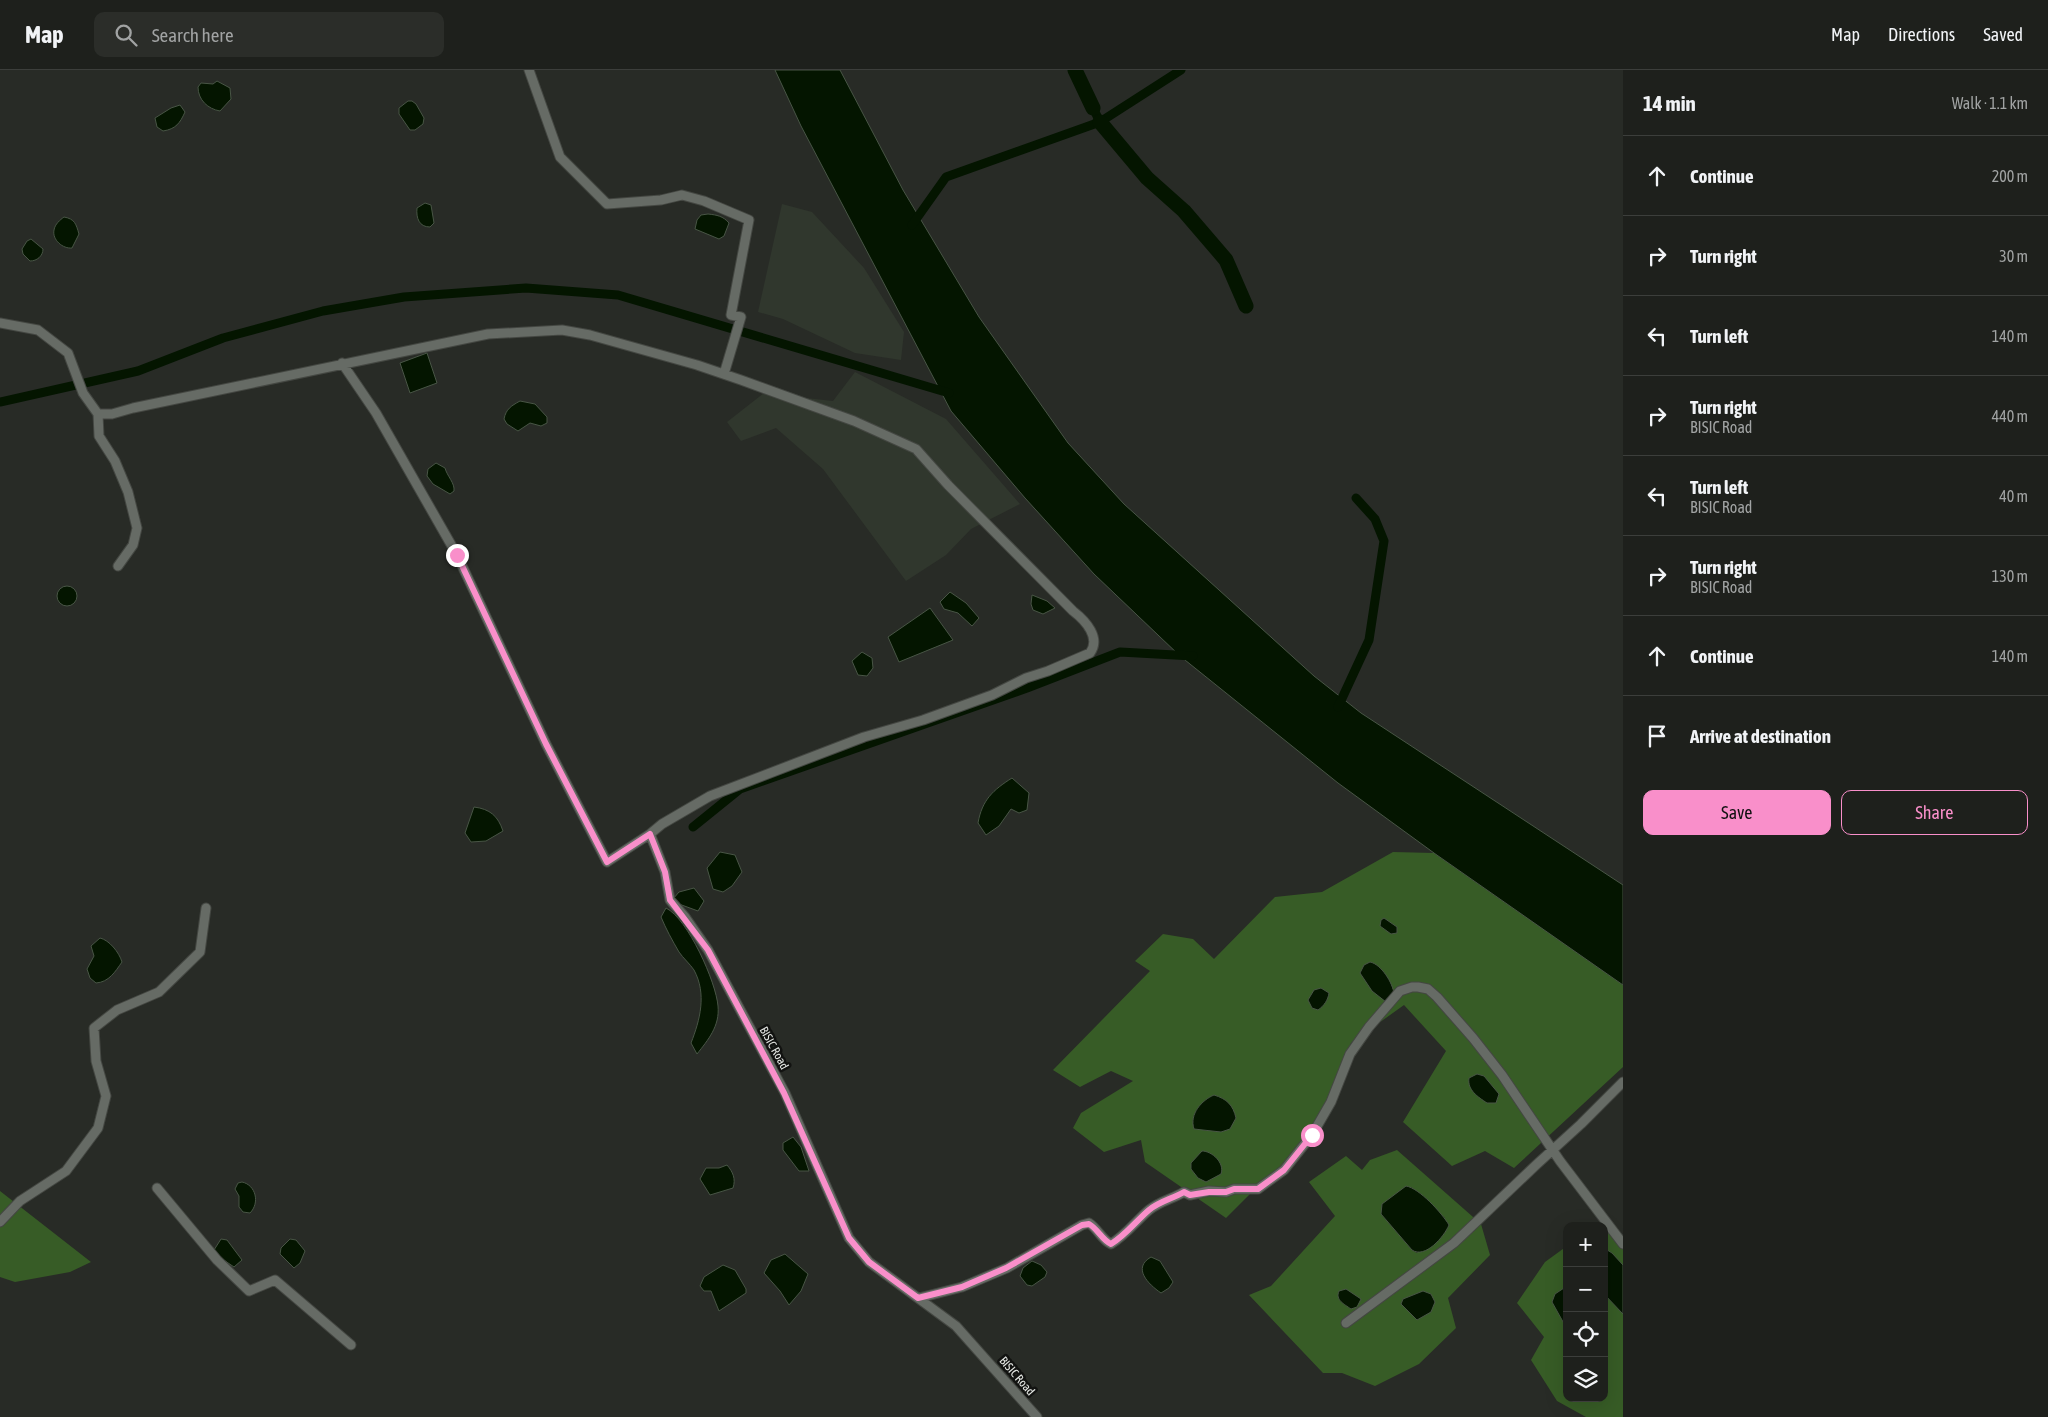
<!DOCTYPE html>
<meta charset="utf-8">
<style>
body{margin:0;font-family:"Asap Condensed",sans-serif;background:#2b2d29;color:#f1f3f6}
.controls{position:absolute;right:15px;bottom:15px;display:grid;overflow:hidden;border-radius:10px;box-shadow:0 5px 20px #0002}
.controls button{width:45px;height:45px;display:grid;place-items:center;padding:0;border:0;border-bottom:1px solid #3c3e3b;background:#1e201c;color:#f1f3f6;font:25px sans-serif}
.stop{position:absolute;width:15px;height:15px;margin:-11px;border:4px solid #f98fca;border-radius:50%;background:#fff}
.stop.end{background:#f98fca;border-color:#fff;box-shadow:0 1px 5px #0008}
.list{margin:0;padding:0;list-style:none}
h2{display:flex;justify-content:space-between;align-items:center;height:65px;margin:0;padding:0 20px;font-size:21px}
h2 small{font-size:16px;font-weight:400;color:#a1a3a3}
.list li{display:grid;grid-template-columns:32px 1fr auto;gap:15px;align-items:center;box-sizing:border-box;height:80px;padding:0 20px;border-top:1px solid #3c3e3b}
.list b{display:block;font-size:19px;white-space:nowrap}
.list p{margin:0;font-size:16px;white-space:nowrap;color:#a1a3a3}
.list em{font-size:16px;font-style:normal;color:#a1a3a3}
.actions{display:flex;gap:10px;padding:15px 20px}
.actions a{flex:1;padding:11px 0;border:1px solid #f98fca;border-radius:10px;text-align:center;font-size:18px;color:#f98fca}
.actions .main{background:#f98fca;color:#111}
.icon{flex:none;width:28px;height:28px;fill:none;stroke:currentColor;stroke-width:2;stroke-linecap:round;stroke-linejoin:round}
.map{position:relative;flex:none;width:1623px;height:1347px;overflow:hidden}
header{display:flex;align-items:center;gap:30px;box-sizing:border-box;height:70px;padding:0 25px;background:#1e201c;border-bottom:1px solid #3c3e3b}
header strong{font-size:24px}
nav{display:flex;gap:28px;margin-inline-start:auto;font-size:18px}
.search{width:350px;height:45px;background:#2b2d29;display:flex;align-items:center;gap:12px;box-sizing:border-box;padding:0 18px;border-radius:10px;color:#a1a3a3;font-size:19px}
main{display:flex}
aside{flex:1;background:#1e201c}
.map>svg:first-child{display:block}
.built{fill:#30372d}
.green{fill:#375c26;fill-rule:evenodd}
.water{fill:#041500;stroke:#485545}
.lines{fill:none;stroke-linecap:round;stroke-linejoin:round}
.canal{stroke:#041500;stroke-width:9}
.river{stroke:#041500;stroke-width:15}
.minor-casing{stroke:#444742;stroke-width:11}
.minor{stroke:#666b65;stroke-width:9}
.route{stroke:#f98fca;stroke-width:6}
.labels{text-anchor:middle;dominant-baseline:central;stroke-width:5;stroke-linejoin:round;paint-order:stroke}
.street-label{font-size:12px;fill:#e6e9e5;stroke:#121311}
</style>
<header>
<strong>Map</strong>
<div class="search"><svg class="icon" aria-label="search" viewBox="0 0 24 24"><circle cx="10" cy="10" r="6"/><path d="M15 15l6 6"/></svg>Search here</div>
<nav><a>Map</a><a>Directions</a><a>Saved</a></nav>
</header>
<main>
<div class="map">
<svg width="1623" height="1347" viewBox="0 0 1623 1347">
<rect width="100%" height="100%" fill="#282b26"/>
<path class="built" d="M782 134 812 142 864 198 904 262 901 290 855 283 783 249 758 242Z
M855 302 946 349 1020 434 971 459 946 485 906 511 823 399 776 358 741 371 727 352 773 316 806 328 833 331Z"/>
<path class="green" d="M1393 782 1434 783 1623 915V997L1514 1098 1485 1081 1452 1096 1403 1052 1446 981 1404 935 1351 973 1323 1046 1283 1099 1250 1124 1226 1148 1145 1092 1141 1070 1104 1082 1073 1058 1081 1043 1133 1011 1111 1001 1080 1017 1053 1000 1150 901 1135 891 1163 864 1193 869 1214 889 1275 827 1322 822Z
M1397 1080 1481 1154 1490 1185 1448 1228 1456 1258 1419 1294 1375 1316 1342 1303H1323L1249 1225 1271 1216 1335 1146 1309 1112 1346 1086 1362 1100 1370 1090ZM1411 1117 1445 1148 1417 1183 1412 1180 1381 1144Z
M0 1121 91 1192 70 1202 15 1212 0 1207Z
M1603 1153 1623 1178V1347H1586L1557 1331 1531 1290 1544 1267 1517 1233 1545 1192 1567 1176V1328H1604V1156H1595Z"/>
<path class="water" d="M775 0H840L903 120 979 247 1068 373 1124 434 1314 606 1361 643 1623 815V915L1434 783 1338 713 1180 586 1094 504 1025 428 951 341 801 56Z
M217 11 230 18 231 29 220 41C208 39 198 30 198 17L201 13 213 14Z
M408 31H412L416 34 424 48 423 54 415 60H410L399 44V38Z
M180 35 185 42C180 53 176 59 163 61L157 57 155 48 171 38Z
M425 133 431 135 434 153 430 157C419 157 416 148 417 138Z
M708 144C717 145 723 146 729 153L724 166 719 169 695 159 697 150 701 145Z
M64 147C75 149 76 154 79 164L72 178C63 179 52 170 54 160 55 154 60 150 64 147Z
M31 169 43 179C43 186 37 191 30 191L23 184 22 179 27 171Z
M427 283 437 313 410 323 400 293Z
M520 331 535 334 547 347V353L541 356 530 353 518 361 507 354 504 349C506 339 511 336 520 331Z
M436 393 445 398C447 406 455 413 454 421L450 424 433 414 427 406 428 399Z
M57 526a10 10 0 1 1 20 0a10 10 0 1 1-20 0Z
M950 522 966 533 979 548 972 556 958 543 944 539 940 532Z
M1032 525 1047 531 1055 538 1043 544 1033 540 1031 534Z
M930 538 953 570 899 592 888 567Z
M862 582 872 588 873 598 867 606 858 605 852 591Z
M1012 708 1029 723 1027 740 1019 743 1011 739 999 756 986 765 978 753C982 730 993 720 1012 708Z
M474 737C490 739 498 746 503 761L486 771 471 772 465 763Z
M720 782 735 785 742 802 732 816 723 822 713 819 707 798Z
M694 818 704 831 698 841 679 834 673 829 679 822Z
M666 838C688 849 716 912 718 936 720 956 708 970 697 984L691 973C700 950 707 924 694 900 690 894 683 888 679 882 672 870 666 859 661 847Z
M1384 848 1397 857V863L1391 864 1380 856 1381 850Z
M100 868C109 870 119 882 122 892 115 902 109 912 96 913L90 908 87 899 94 886 91 876Z
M1370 892C1381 894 1393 913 1394 924L1386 932 1372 921 1360 903 1364 895Z
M1321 918 1329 923C1328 930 1324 936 1318 940L1312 938 1308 930 1314 920Z
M1477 1004 1484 1006 1499 1024 1496 1033H1487C1478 1027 1467 1020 1469 1008Z
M1214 1025C1227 1029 1233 1035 1236 1048L1230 1059 1221 1062 1194 1059C1189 1044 1202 1030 1214 1025Z
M793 1067 801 1077 809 1101H799L783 1080V1073Z
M1202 1081C1212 1081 1225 1093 1221 1104L1206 1112 1198 1108 1191 1099V1093Z
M727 1095C733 1102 736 1109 733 1118L710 1125 700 1109 706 1098H719Z
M242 1112C256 1115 260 1133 250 1143L243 1142 239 1137V1126L235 1119 238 1113Z
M1406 1116C1419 1118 1442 1143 1449 1155 1444 1167 1425 1189 1412 1180L1381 1144 1382 1134Z
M221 1169 227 1170 242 1190 234 1197 218 1186 214 1180Z
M290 1169 296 1170 305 1181 300 1193 294 1198 280 1184 281 1178Z
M1604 1178 1612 1183 1623 1195V1244L1604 1224Z
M785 1184 808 1204 801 1221 789 1235 780 1221 764 1203 771 1190Z
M1151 1187 1160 1191 1173 1212 1169 1218 1161 1223C1148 1214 1132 1198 1151 1187Z
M1032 1191 1041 1195 1047 1202 1045 1207 1032 1216 1027 1215 1020 1206 1023 1198Z
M723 1195 735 1200 746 1219V1223L719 1241 711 1221H704L700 1216 704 1207Z
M1567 1216V1259L1552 1232 1555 1224Z
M1346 1219 1361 1229 1357 1237 1351 1239C1344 1234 1335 1230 1339 1221Z
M1423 1221 1431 1224 1435 1232 1431 1242 1417 1250 1401 1234 1403 1229Z"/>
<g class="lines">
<path class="canal" d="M1100 52 1181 0
M912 155 946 107 1100 52 1093 38
M0 332 138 301 223 268 323 241 404 227 526 218 618 225 949 323
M1338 637 1369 570 1384 471 1375 449 1356 428
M693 757 740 719 1027 618 1120 582 1193 586"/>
<path class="river" d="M1075 0 1093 38
M1100 52 1147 108 1184 141 1226 190 1246 236"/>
<defs>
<path id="minor" d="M529 0 560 87 607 134 661 130 682 125 704 131 749 150 731 245 741 247 724 304
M0 253 38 260 68 283 83 323 98 344 99 366 115 391 128 422 137 458 133 475 118 496
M342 293 376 343 457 485 546 674 607 792 650 764 665 802 670 830 685 847 708 880 785 1023 849 1168 869 1192 956 1256 1037 1347
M98 344H112L133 338 488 264 562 260 590 265 697 295 741 310 854 351 916 379 948 415 1073 541C1086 551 1101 568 1090 583L1048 601 1026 608 992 625 923 650 864 667 710 726 662 754 650 764
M157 1118 217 1190 249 1221 275 1210 351 1275
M0 1152 20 1131 66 1101 98 1058 106 1026 96 991 94 958 117 940 159 922 200 882 206 838
M919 1228 962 1217 1007 1198 1082 1155 1089 1153C1098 1159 1102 1170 1111 1174 1126 1165 1136 1151 1149 1140 1160 1131 1172 1129 1184 1122L1190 1125 1209 1121 1226 1122 1234 1119H1258L1284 1100 1312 1065 1331 1032 1350 984 1369 957 1400 921 1412 917H1418L1428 919 1437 927 1473 968 1502 1005 1560 1091 1623 1174
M1346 1253 1454 1173 1536 1095 1581 1054 1623 1012"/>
</defs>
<use href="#minor" class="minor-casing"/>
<use href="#minor" class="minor"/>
</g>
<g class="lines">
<path class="route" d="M457 485 546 674 607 792 650 764 665 802 670 830 708 880 784 1023 849 1168 869 1192 918 1228 962 1217 1006 1198 1082 1155 1089 1154C1098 1159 1102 1170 1111 1174 1126 1165 1136 1151 1149 1140 1160 1131 1172 1129 1184 1122L1190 1125 1209 1122H1226L1234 1119H1258L1284 1100 1312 1065"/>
</g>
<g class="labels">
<g class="street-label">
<text transform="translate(774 978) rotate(61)">BISIC Road</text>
<text transform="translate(1017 1306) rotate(49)">BISIC Road</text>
</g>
</g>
</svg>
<div class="controls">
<button>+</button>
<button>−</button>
<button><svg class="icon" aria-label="locate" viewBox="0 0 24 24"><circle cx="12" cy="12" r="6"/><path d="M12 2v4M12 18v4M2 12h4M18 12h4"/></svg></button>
<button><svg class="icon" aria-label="layers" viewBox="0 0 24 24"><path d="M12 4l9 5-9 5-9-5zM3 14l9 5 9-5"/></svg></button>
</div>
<div class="stop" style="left:1312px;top:1065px"></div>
<div class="stop end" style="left:457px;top:485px"></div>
</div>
<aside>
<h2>14 min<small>Walk · 1.1 km</small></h2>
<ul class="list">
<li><svg class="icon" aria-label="ahead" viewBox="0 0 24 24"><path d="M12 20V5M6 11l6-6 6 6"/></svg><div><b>Continue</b></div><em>200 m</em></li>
<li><svg class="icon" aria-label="right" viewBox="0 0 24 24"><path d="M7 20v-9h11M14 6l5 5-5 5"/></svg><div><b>Turn right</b></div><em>30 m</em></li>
<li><svg class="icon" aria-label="left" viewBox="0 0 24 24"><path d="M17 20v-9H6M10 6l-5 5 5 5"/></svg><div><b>Turn left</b></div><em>140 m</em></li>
<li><svg class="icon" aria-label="right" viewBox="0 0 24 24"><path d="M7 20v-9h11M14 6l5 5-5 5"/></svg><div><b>Turn right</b><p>BISIC Road</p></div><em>440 m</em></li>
<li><svg class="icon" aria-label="left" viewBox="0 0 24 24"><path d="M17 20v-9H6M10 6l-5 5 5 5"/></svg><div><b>Turn left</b><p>BISIC Road</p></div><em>40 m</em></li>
<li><svg class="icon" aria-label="right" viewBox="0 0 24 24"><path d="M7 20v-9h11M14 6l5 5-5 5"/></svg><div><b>Turn right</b><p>BISIC Road</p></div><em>130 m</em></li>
<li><svg class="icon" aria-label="ahead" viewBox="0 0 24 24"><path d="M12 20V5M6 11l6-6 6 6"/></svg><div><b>Continue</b></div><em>140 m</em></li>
<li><svg class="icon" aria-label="arrive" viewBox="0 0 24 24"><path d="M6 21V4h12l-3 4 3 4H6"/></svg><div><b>Arrive at destination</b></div></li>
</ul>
<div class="actions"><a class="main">Save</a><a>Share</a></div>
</aside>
</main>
